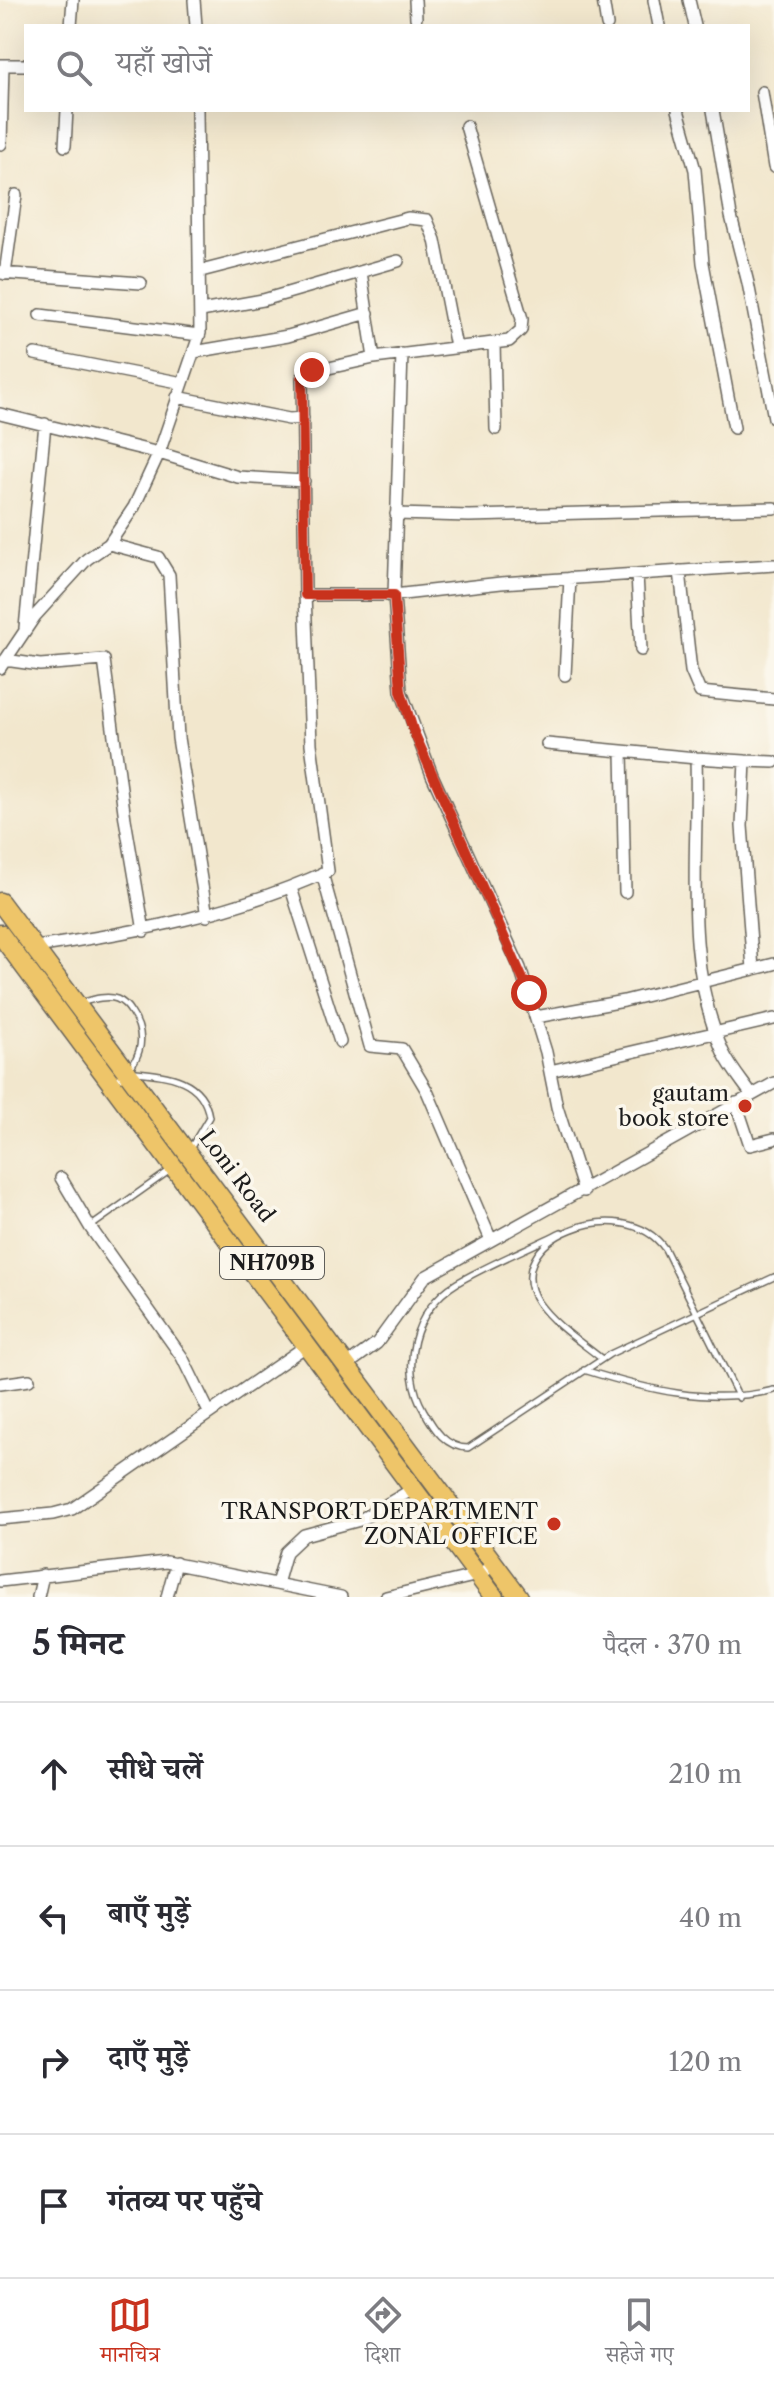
<!DOCTYPE html>
<html lang="hi">
<meta charset="utf-8">
<style>
body{margin:0;font-family:"Libre Caslon Text","Noto Serif Devanagari",serif;background:#f7f7f7;color:#2b2b33}
.stop{position:absolute;width:24px;height:24px;margin:-18px;border:6px solid #c8321e;border-radius:50%;background:#fff}
.stop.end{background:#c8321e;border-color:#fff;box-shadow:0 2px 8px #0008}
.list{margin:0;padding:0;list-style:none}
h2{display:flex;justify-content:space-between;align-items:center;height:104px;margin:0;padding:0 32px;font-size:34px}
h2 small{font-size:26px;font-weight:400;color:#7c7c81}
.list li{display:grid;grid-template-columns:52px 1fr auto;gap:24px;align-items:center;box-sizing:border-box;height:144px;padding:0 32px;border-top:2px solid #e1e1e2}
.list b{display:block;font-size:30px;white-space:nowrap}
.list em{font-size:26px;font-style:normal;color:#7c7c81}
.icon{flex:none;width:44px;height:44px;fill:none;stroke:currentColor;stroke-width:2;stroke-linecap:round;stroke-linejoin:round}
.map{position:relative;flex:none;width:774px;height:1597px;overflow:hidden}
.search{position:absolute;background:#fff;box-shadow:0 8px 32px #0002;left:24px;right:24px;top:24px;height:88px;display:flex;align-items:center;gap:20px;box-sizing:border-box;padding:0 28px;border-radius:0px;color:#7c7c81;font-size:30px}
.sheet{height:680px;background:#fff}
nav{display:flex;justify-content:space-around;align-items:center;box-sizing:border-box;height:112px;border-top:2px solid #e1e1e2;background:#fff;font-size:22px;color:#7c7c81}
nav a{display:grid;justify-items:center;gap:4px}
nav .on{color:#c8321e}
.map>svg:first-child{display:block}
.lines{fill:none;stroke-linecap:round;stroke-linejoin:round}
.service-casing{stroke:#67635a;stroke-width:8}
.minor-casing{stroke:#67635a;stroke-width:14}
.trunk-casing{stroke:#67635a;stroke-width:21}
.service{stroke:#fff;stroke-width:5}
.minor{stroke:#fff;stroke-width:11}
.trunk{stroke:#eec569;stroke-width:18}
.route{stroke:#c8321e;stroke-width:10}
.poi-dot{fill:#c8321e;stroke:#fbf7ec;stroke-width:3}
.labels{text-anchor:middle;dominant-baseline:central;stroke-width:7;stroke-linejoin:round;paint-order:stroke}
.shield{fill:#fbf7ec;stroke:#5f5e5a;stroke-width:2}
.shield-label{font-size:20px;font-weight:bold;fill:#1c1c1c}
.poi-label{font-size:22px;fill:#1c1c1c;stroke:#fbf7ec;text-anchor:end}
.street-label{font-size:22px;fill:#1c1c1c;stroke:#fbf7ec}
</style>
<div class="map">
<svg width="774" height="1597" viewBox="0 0 774 1597">
<rect width="100%" height="100%" fill="#fbf7ec"/>
<filter id="ink" filterUnits="userSpaceOnUse"><feTurbulence type="fractalNoise" baseFrequency=".0125" numOctaves="2"/><feDisplacementMap in="SourceGraphic" scale="16" xChannelSelector="R" yChannelSelector="G"/><feConvolveMatrix kernelMatrix="1 2 1 2 8 2 1 2 1" color-interpolation-filters="sRGB"/></filter>
<filter id="wash" filterUnits="userSpaceOnUse"><feTurbulence type="fractalNoise" baseFrequency=".006" numOctaves="4" result="noise"/><feDisplacementMap in="SourceGraphic" scale="32" xChannelSelector="R" yChannelSelector="G"/><feGaussianBlur stdDeviation="1.8" result="paint"/><feColorMatrix in="noise" values="0 0 0 0 0 0 0 0 0 0 0 0 0 0 0 0 0 1.4 0 .05"/><feComposite in="paint" operator="in"/></filter>
<g filter="url(#wash)">
<rect width="100%" height="100%" fill="#f2e7cd"/>
</g>
<g filter="url(#ink)">
<g class="lines">
<defs>
<path id="service" d="M80 1003C91 1000 106 995 117 999 124 1002 128 1007 131 1012 150 1039 139 1065 114 1082
M135 1072C167 1075 203 1078 209 1117L190 1149
M90 1227 169 1171
M561 1232C527 1249 489 1264 457 1283 413 1309 399 1369 424 1411 434 1429 446 1448 468 1448L610 1354 774 1277
M602 1359C581 1342 554 1325 538 1302 497 1239 624 1190 665 1249L739 1398
M584 1370C645 1389 710 1406 774 1390"/>
<path id="minor" d="M194 0 196 26
M415 0 416 18
M603 0 607 25
M654 0 659 26
M689 0 695 26
M71 26 73 0
M0 65H26
M762 92 774 167
M678 110 695 170 703 263 734 428
M713 110 731 216 748 283 774 418
M466 126 522 319 521 330 509 341 374 358 306 373 302 378 305 595H394L501 583 774 565
M1 144 3 65
M65 146 67 110
M201 271 408 218 427 220 435 240 456 347
M361 272 374 358
M0 273 141 283
M5 274 16 195
M201 311 263 300 398 261
M40 315 199 335
M494 343 496 429
M194 352 288 336 368 313
M35 354 183 383
M402 354 394 595 401 691 432 775 520 968 546 1052 557 1107 584 1191
M177 397 289 419 303 418
M0 414 159 453 238 477 304 481
M396 514 469 516 774 508
M109 544 158 557 169 575 178 738 207 916
M680 571 691 671 700 692 774 699
M637 574 641 650
M25 628 45 424
M5 660 40 665 104 660 125 819 144 931
M0 668 35 616 87 559 109 544 134 507 159 453 200 333 197 110
M565 675 570 578
M547 744 696 758C699 856 682 959 723 1052 730 1067 742 1081 751 1094
M622 752 625 892
M696 758 745 761
M322 873 370 1046 402 1049 427 1091 491 1240
M291 888 340 1042
M36 947C138 932 234 914 328 871L311 744 305 595
M753 969 742 826 745 761 774 762
M536 1017 624 1001 774 964
M550 1071 774 1019
M736 1103 750 1145 774 1139
M61 1178 90 1227 182 1357 209 1412
M347 1365 377 1343 425 1277 774 1083
M0 1384 29 1380
M0 1519 53 1514 72 1509 306 1346
M0 1581 166 1562 341 1597
M277 1584 286 1552 304 1535 360 1520 413 1489
M38 1597 43 1575
M167 1597 176 1563
M386 1597 478 1575 495 1565"/>
<path id="trunk" d="M0 902 519 1597
M0 934 494 1597"/>
</defs>
<use href="#service" class="service-casing"/>
<use href="#minor" class="minor-casing"/>
<use href="#trunk" class="trunk-casing"/>
<use href="#service" class="service"/>
<use href="#minor" class="minor"/>
<use href="#trunk" class="trunk"/>
</g>
</g>
<g class="lines" filter="url(#ink)">
<path class="route" d="M312 370 302 378 305 595H394L401 691 413 730 529 993"/>
</g>
<g class="poi-dot">
<circle cx="745" cy="1106" r="8"/>
<circle cx="554" cy="1524" r="8"/>
</g>
<g class="labels">
<rect class="shield" x="220" y="1247" width="104" height="32" rx="6"/>
<g class="shield-label">
<text x="272" y="1263">NH709B</text>
</g>
<g class="poi-label">
<text x="729" y="1093">gautam<tspan x="729" dy="25">book store</tspan></text>
<text x="538" y="1511">TRANSPORT DEPARTMENT<tspan x="538" dy="25">ZONAL OFFICE</tspan></text>
</g>
<g class="street-label">
<text transform="translate(237 1176) rotate(53)">Loni Road</text>
</g>
</g>
</svg>
<div class="stop" style="left:529px;top:993px"></div>
<div class="stop end" style="left:312px;top:370px"></div>
<div class="search"><svg class="icon" aria-label="search" viewBox="0 0 24 24"><circle cx="10" cy="10" r="6"/><path d="M15 15l6 6"/></svg>यहाँ खोजें</div>
</div>
<section class="sheet">
<h2>5 मिनट<small>पैदल · 370 m</small></h2>
<ul class="list">
<li><svg class="icon" aria-label="ahead" viewBox="0 0 24 24"><path d="M12 20V5M6 11l6-6 6 6"/></svg><div><b>सीधे चलें</b></div><em>210 m</em></li>
<li><svg class="icon" aria-label="left" viewBox="0 0 24 24"><path d="M17 20v-9H6M10 6l-5 5 5 5"/></svg><div><b>बाएँ मुड़ें</b></div><em>40 m</em></li>
<li><svg class="icon" aria-label="right" viewBox="0 0 24 24"><path d="M7 20v-9h11M14 6l5 5-5 5"/></svg><div><b>दाएँ मुड़ें</b></div><em>120 m</em></li>
<li><svg class="icon" aria-label="arrive" viewBox="0 0 24 24"><path d="M6 21V4h12l-3 4 3 4H6"/></svg><div><b>गंतव्य पर पहुँचे</b></div></li>
</ul>
</section>
<nav>
<a class="on"><svg class="icon" aria-label="map" viewBox="0 0 24 24"><path d="M3 6l6-2 6 2 6-2v14l-6 2-6-2-6 2zM9 4v14M15 6v14"/></svg>मानचित्र</a>
<a><svg class="icon" aria-label="directions" viewBox="0 0 24 24"><path d="M12 3l9 9-9 9-9-9zM9 14v-3h6M13 9l2 2-2 2"/></svg>दिशा</a>
<a><svg class="icon" aria-label="saved" viewBox="0 0 24 24"><path d="M7 4h10v16l-5-4-5 4z"/></svg>सहेजे गए</a>
</nav>
